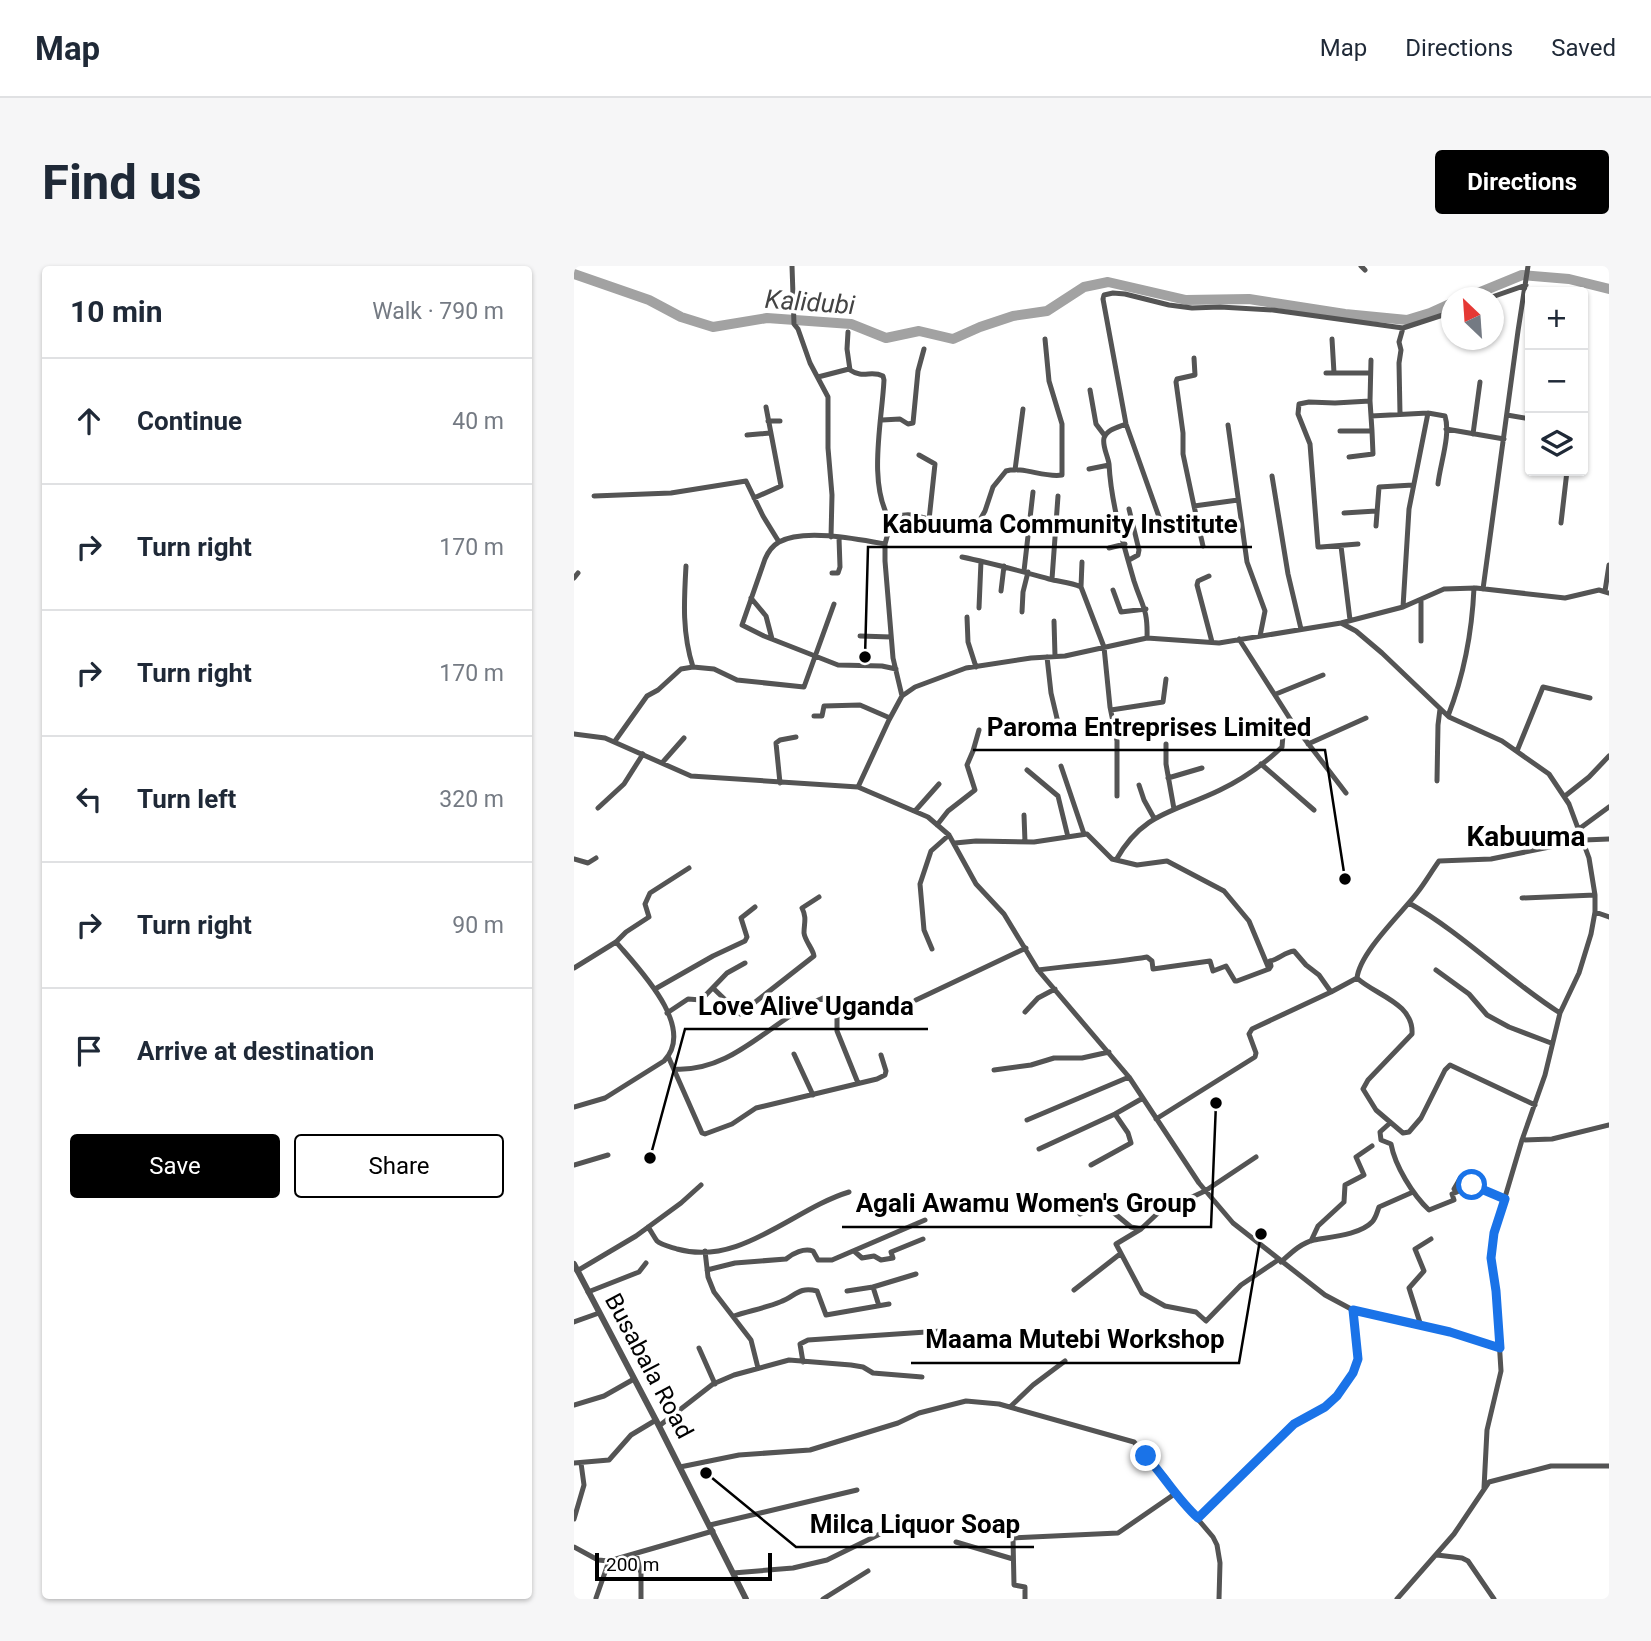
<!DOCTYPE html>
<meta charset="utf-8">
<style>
body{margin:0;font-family:Roboto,sans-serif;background:#f6f6f7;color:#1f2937}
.controls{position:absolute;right:21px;top:21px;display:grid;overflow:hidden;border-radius:7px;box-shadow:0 2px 5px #0004}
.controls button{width:63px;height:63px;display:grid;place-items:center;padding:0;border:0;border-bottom:2px solid #e0e1e3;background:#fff;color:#1f2937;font:35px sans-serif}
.compass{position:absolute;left:867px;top:21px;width:63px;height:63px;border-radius:50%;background:#fff;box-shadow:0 2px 5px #0004;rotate:335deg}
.scale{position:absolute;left:21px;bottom:18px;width:177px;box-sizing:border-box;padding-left:7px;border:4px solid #000;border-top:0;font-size:19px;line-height:24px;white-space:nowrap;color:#000;-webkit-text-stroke:5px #fff;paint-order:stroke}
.stop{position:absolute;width:21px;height:21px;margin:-16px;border:5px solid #1a73e8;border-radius:50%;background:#fff}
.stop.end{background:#1a73e8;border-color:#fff;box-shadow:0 2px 7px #0008}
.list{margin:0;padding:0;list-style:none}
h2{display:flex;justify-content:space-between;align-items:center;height:91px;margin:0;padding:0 28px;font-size:30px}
h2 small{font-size:23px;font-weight:400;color:#747a83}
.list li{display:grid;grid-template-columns:46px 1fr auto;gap:21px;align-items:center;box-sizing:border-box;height:126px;padding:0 28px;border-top:2px solid #e0e1e3}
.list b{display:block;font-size:26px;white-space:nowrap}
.list em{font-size:23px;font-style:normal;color:#747a83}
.actions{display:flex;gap:14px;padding:21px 28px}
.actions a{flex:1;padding:16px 0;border:2px solid #000;border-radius:7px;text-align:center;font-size:24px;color:#000}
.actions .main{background:#000;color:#fff}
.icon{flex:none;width:38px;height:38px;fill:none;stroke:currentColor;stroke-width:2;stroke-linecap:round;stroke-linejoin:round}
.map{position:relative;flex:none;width:1035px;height:1333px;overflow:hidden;border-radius:7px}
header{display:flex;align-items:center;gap:42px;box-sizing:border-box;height:98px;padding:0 35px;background:#fff;border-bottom:2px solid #e0e1e3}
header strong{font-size:33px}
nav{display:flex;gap:38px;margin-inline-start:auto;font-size:24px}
.intro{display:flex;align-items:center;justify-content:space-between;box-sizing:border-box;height:168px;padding:0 42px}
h1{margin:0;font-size:49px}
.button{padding:18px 32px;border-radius:7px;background:#000;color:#fff;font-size:24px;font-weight:700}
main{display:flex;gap:42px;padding:0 42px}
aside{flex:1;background:#fff;border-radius:7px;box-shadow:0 2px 5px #0004}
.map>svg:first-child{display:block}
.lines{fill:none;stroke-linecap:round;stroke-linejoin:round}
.river{stroke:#a2a2a2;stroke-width:10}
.minor{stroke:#545454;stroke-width:5}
.tertiary{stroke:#545454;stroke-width:6}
.route{stroke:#1a73e8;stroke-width:9}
.labels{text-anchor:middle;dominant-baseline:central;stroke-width:7;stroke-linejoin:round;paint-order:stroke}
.street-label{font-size:24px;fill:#000;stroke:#fff}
.water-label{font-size:26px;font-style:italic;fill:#434343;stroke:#fff}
.quarter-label{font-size:28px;font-weight:bold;fill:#000;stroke:#fff}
.leader{fill:none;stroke:#000;stroke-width:2.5}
.callout-dot{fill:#000;stroke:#fff;stroke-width:2.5}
.callout-label{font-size:26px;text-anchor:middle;font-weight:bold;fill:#000;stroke:#fff;stroke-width:7;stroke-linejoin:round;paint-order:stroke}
</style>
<header>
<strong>Map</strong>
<nav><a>Map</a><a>Directions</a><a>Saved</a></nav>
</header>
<div class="intro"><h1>Find us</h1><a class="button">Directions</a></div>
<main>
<aside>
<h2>10 min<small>Walk · 790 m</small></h2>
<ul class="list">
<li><svg class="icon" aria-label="ahead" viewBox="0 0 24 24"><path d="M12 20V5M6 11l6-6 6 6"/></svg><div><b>Continue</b></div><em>40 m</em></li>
<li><svg class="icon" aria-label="right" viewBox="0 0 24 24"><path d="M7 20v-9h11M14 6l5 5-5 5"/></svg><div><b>Turn right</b></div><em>170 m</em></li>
<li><svg class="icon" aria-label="right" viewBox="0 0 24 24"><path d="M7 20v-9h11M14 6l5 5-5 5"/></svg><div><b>Turn right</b></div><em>170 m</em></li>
<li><svg class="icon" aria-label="left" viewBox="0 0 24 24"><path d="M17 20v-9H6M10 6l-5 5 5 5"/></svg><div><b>Turn left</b></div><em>320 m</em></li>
<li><svg class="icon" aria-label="right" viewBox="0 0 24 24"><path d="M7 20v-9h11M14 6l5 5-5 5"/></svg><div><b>Turn right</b></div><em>90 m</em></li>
<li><svg class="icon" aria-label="arrive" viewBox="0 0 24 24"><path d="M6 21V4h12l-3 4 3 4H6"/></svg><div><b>Arrive at destination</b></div></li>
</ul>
<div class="actions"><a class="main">Save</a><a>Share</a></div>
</aside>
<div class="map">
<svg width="1035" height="1333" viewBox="0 0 1035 1333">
<rect width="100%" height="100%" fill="#fff"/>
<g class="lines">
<path class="river" d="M0 8 75 34 107 51 139 61 193 52 277 58 312 72 345 65 379 73 406 61 439 50 473 45 510 21 534 16 612 34 675 33 771 48 833 54 856 47 878 37
M892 32 948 9 995 13 1035 23"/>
<path class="minor" d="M218 0 220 58 224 63 236 97 254 131V182L258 229 257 271
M787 0 791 4
M915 32 952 19
M274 66 273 83 276 104C289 113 297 104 309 110L310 114C308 156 293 219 317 256L311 278V295L319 392 328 430
M758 73 760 107
M620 92 621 109 603 113 602 116 609 167V188L620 240 664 234
M752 107H795
M244 111 275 103
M516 124 522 158 531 170
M796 135 797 94
M826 148 825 97 827 84 825 76 829 62
M933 149 956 153
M797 150 854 147 871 150C877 169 866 198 864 218
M308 154 326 153 334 158 339 157 344 105 350 83
M194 155H206
M552 158C545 161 533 163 530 172 528 180 534 190 535 198 537 237 549 277 560 315 568 340 574 343 573 372
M654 159 673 296 691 345 686 370
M872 163 930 173
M766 165H798L796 135 761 137 735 136 725 138 724 148 736 178 744 281H747L784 278
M899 168 906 116
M173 169 196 167
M345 189 361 198 355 254
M775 191 799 188 798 165
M515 203 535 199
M441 204 449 143
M698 210 714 308 727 363
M20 230 97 227 172 215 189 250 205 276
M180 232 207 220 192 141
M620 240 629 280
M555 243 565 284 564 289 555 294
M770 247 802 245
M317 256C335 235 375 267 399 266L411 245 419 221 432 205C449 200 470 212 488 209V158L475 115 471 73
M987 257 993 205
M802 260 805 221 839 219
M590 265 552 158 529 33 530 29 539 27 551 28 595 39 618 42 646 41 699 44 829 62 878 46
M311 278C284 273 229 262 205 276 198 280 194 286 191 293L168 359 190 370 264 399 308 400 322 403
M767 280 776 354
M535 282 551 278
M388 291C418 297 446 305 475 313 486 316 496 316 507 321L530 381 536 441 543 475V530
M112 300C110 335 108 367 119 401
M450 305 459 226
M258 307H264L266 301 265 272
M635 310 624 315 623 319 638 376
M0 312 4 307
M478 313 484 230
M507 321 508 296
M909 323 944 65 954 0
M539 324 547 346 572 343
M427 325 430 300
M1031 325 1035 299
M177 332 192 350 198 373
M847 334V375
M829 341 835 243 854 147
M405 342 407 295
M448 346 449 326 454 306
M393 351 394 376 402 401
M480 355 481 390
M767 357 782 365 808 387 875 451 928 475 975 508 995 538 1015 592 1021 629V646L1017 668 1005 707 986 747 971 809 948 874 918 975 917 992 922 1025 927 1105 913 1164 910 1222
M286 370 317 371
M665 373 720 459 772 527
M473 391 477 427 486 465
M702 428 749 409
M537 444 589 436 592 413
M240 450H248L250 440 286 439 316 452
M874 450C890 409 898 366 900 322
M0 468 31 472 117 510 284 521 354 551 375 569 402 618 430 648 464 704 555 811 625 917 659 957 751 1029 779 1044 876 1066 926 1082
M41 475 73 430 84 424 107 403 119 401 140 403 163 414 230 421 260 338
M592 478V498L600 543
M734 478 792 452
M943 485 969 421 1016 432
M88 497 110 472
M687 498 740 544
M487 500 510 568
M453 504 484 530 494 571
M594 512 628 502
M863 515 864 459 866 443
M206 517 202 477 206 474 222 471
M565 519 570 534 580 552
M284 521 315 454 328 430 341 421 392 402 457 392 491 390 573 372 645 377 767 357 829 341 870 323 902 322 991 332 1025 324 1035 327
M991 530 1015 511 1035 490
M24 542 50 518 69 488
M341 545 365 518
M450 549 451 576
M363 559 374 545 401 524 393 499 399 485 405 464
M1005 563 1035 541
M381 577 402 575 460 576 513 568 538 593 563 599 593 595 650 625 675 655 695 703 697 700 696 695C705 693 711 686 720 685L732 699 745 709 757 726
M0 593 14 597 22 592
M542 594C569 546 601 546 646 524 669 513 690 498 708 481L709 469 720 459
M948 632 1021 629
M835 637C888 667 934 714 986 747
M1021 646 1035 651
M358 683 350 664 346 618 357 585 375 569
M0 702 42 676 52 666 75 651 71 638 76 627 115 602
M464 704C501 699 537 697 573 691L578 695 579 703 636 695 639 705 652 700 661 715H663L695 703
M862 704 895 728 913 749 935 761 977 777
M783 712C801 729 840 737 838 768L794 814 789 823 802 844 829 867 835 866 847 852 871 804 876 799 961 839
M139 722 166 748 240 690C239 683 231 675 230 667 230 657 233 652 228 642L245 631
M81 723 139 690 171 675 173 671 167 652 181 641
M342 734 452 682
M451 746 464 732 481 723
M93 747 114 733 127 734 153 707 171 697
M220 788 239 829
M94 790 128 867 131 868 158 858 182 842 303 813 311 809 312 805 307 789
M100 803C160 807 197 753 249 732L263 750V765L284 817
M420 804 457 799 480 792H508L535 786
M0 841 31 832 90 795C123 761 64 702 42 676
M582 853 681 791 682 787 675 768 678 763 757 726 783 712C786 686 827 648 843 627 851 617 857 606 865 595L917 593 1010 574 1035 573
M453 854 555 811
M816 857 806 866 807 874 817 878C821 900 839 929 855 944L880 934 878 928 883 926 880 923 887 911 898 919 931 933
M948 874 978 873 1035 859
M465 883 541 848 569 832
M682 891 631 925 584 947 567 963 542 978 568 1027 591 1040 622 1046 632 1055 667 1019 704 994
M0 899 34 889
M517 899 557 877 554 867 541 848
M506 948 524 938H529L557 961 567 963
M74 961C77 965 80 971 83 975 87 979 97 981 103 983 166 1001 219 943 275 926
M737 975 744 960 770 936 771 919 790 909 782 891 798 880
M131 985 134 1011 140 1026 177 1074 184 1102
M280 985 288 992 300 990 307 994 319 992 317 986 349 973
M707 996C717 987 727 977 740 974 755 971 786 969 798 956 802 952 803 946 805 941L839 926
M133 1004 161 997 212 993C219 987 230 982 239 985L244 994H258L351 954
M3 1005 62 970 107 937 127 919
M299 1021 305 1040
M500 1024 546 988
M273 1025 299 1021 342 1008
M14 1026 65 1006 72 997
M160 1050C175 1045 191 1042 206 1036 221 1031 224 1020 243 1025L252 1049 315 1038
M0 1056 25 1047
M847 1060 835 1022 850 1005 841 983 857 973
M125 1082 141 1118
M229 1096 226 1078 234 1074 367 1065
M0 1139 30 1130 60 1113
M436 1141 459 1119 491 1095
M85 1160 139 1118 160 1109 215 1094 277 1099 289 1101 299 1107 348 1111
M0 1197 35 1194 57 1169 82 1154
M106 1201 165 1189 236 1184 324 1157 345 1147 392 1135 425 1138 560 1176 592 1212 605 1231 639 1271 643 1279 646 1297 645 1333
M0 1253 10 1219 7 1197
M624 1253 720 1158 751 1141 763 1130 779 1107 784 1093 779 1044
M136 1259 283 1224
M382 1276 439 1293
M0 1281 24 1294 35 1295 139 1265
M62 1288 67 1307V1333
M863 1289 888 1292 894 1295 920 1333
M159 1307 219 1302 253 1294 314 1264
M22 1332 35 1295
M249 1333 294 1305
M451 1333V1321L440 1319 439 1272 544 1267 602 1227
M823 1333 880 1268 915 1216 977 1200H1035"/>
<path class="tertiary" d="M0 998 85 1160 172 1333"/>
</g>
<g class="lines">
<path class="route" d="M572 1190C590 1210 604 1234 624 1252L720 1158 751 1141 763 1130 779 1107 784 1093 779 1044 876 1066 926 1082 922 1025 917 992 920 967 931 933 898 919"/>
</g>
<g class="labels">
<g class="street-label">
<text transform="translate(75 1100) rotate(62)">Busabala Road</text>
</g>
<g class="water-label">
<text transform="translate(236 36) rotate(4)">Kalidubi</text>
</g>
<g class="quarter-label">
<text x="952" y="570">Kabuuma</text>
</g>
</g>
<path class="leader" d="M291 391L294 281H678M771 613L751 484H399M76 892L111 763H354M642 837L637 961H268M687 968L665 1097H337M132 1207L222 1281H460"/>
<g class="callout-dot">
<circle cx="291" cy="391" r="7"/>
<circle cx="771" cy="613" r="7"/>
<circle cx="76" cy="892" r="7"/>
<circle cx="642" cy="837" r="7"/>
<circle cx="687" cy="968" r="7"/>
<circle cx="132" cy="1207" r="7"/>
</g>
<g class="callout-label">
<text x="486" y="267">Kabuuma Community Institute</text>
<text x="575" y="470">Paroma Entreprises Limited</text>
<text x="232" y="749">Love Alive Uganda</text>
<text x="452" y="946">Agali Awamu Women's Group</text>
<text x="501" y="1082">Maama Mutebi Workshop</text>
<text x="341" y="1267">Milca Liquor Soap</text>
</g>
</svg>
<div class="controls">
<button>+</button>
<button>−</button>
<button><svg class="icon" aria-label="layers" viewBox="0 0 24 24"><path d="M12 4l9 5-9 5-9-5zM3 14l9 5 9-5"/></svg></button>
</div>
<svg class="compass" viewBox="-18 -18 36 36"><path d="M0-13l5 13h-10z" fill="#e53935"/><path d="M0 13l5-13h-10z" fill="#747a83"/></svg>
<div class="scale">200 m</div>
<div class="stop" style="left:898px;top:919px"></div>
<div class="stop end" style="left:572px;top:1190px"></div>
</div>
</main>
